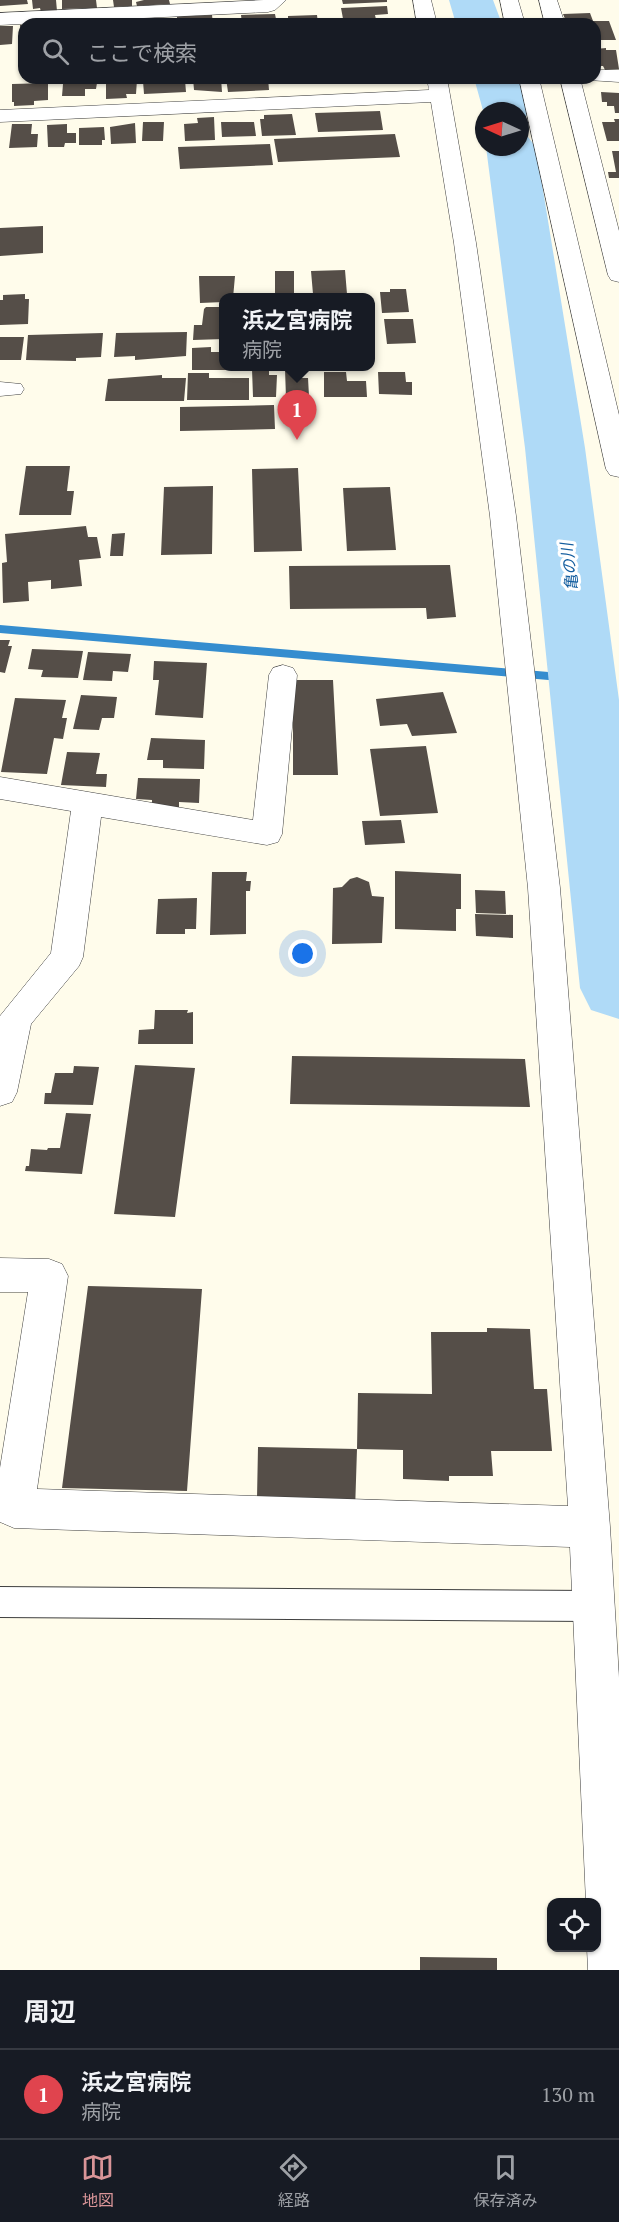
<!DOCTYPE html>
<html lang="ja">
<meta charset="utf-8">
<style>
body{margin:0;font-family:"PT Serif","Noto Sans JP",serif;background:#242831;color:#f1f3f6}
.controls{position:absolute;right:18px;bottom:18px;display:grid;overflow:hidden;border-radius:12px;box-shadow:0 2px 4px #0004}
.controls button{width:54px;height:54px;display:grid;place-items:center;padding:0;border:0;border-bottom:2px solid #363941;background:#171b24;color:#f1f3f6;font:30px sans-serif}
.compass{position:absolute;left:475px;top:102px;width:54px;height:54px;border-radius:50%;background:#171b24;box-shadow:0 2px 4px #0004;rotate:274deg}
.you{position:absolute;left:303px;top:954px;width:21px;height:21px;margin:-15px;border:4px solid #fff;border-radius:50%;background:#1a73e8;box-shadow:0 0 0 9px #1a73e833}
.badge{display:grid;place-items:center;width:39px;height:39px;border-radius:50%;background:#da9598;color:#fff;font-size:20px;font-weight:700}
.pin{position:absolute;translate:-50% -50px;filter:drop-shadow(0 2px 3px #0008)}
.pin::after{content:'';position:absolute;top:32px;width:21px;height:18px;background:inherit;clip-path:polygon(0 0,100% 0,50% 100%)}
.popup{position:absolute;left:219px;top:293px;width:156px;height:78px;box-sizing:border-box;display:grid;place-content:center;border-radius:12px;background:#171b24;filter:drop-shadow(0 2px 4px #0005);font-size:20px;white-space:nowrap;color:#9ea1a6}
.popup b{font-size:22px;color:#f1f3f6}
.popup::after{content:'';position:absolute;left:50%;top:100%;margin-left:-12px;border:12px solid transparent;border-top-color:#171b24}
.list{margin:0;padding:0;list-style:none}
h2{display:flex;justify-content:space-between;align-items:center;height:78px;margin:0;padding:0 24px;font-size:26px}
h2 small{font-size:20px;font-weight:400;color:#9ea1a6}
.list li{display:grid;grid-template-columns:39px 1fr auto;gap:18px;align-items:center;box-sizing:border-box;height:90px;padding:0 24px;border-top:2px solid #363941}
.list b{display:block;font-size:22px;white-space:nowrap}
.list p{margin:0;font-size:20px;white-space:nowrap;color:#9ea1a6}
.list em{font-size:20px;font-style:normal;color:#9ea1a6}
.icon{flex:none;width:33px;height:33px;fill:none;stroke:currentColor;stroke-width:2;stroke-linecap:round;stroke-linejoin:round}
.map{position:relative;flex:none;width:619px;height:1970px;overflow:hidden}
.search{position:absolute;background:#171b24;box-shadow:0 2px 4px #0004;left:18px;right:18px;top:18px;height:66px;display:flex;align-items:center;gap:15px;box-sizing:border-box;padding:0 21px;border-radius:18px;color:#9ea1a6;font-size:22px}
.sheet{height:168px;background:#171b24}
nav{display:flex;justify-content:space-around;align-items:center;box-sizing:border-box;height:84px;border-top:2px solid #363941;background:#171b24;font-size:16px;color:#9ea1a6}
nav a{display:grid;justify-items:center;gap:3px}
nav .on{color:#da9598}
.map>svg:first-child{display:block}
.lines{fill:none;stroke-linecap:round;stroke-linejoin:round}
.stream{fill:#358dcf;fill-rule:evenodd}
.river{fill:#afdaf7;fill-rule:evenodd}
.building{fill:#554e48}
.pedestrian-casing{stroke:#3f3f3f;stroke-width:2}
.minor-casing{stroke:#3f3f3f;stroke-width:1}
.pedestrian{fill:#fff;fill-rule:evenodd}
.minor{fill:#fff;fill-rule:evenodd}
.labels{text-anchor:middle;dominant-baseline:central;stroke-width:6;stroke-linejoin:round;paint-order:stroke}
.water-label{font-size:16px;font-style:italic;fill:#145e9f;stroke:#fff}
</style>
<div class="map">
<svg width="619" height="1970" viewBox="0 0 619 1970">
<rect width="100%" height="100%" fill="#fffceb"/>
<g class="lines">
<path class="stream" d="M0 625 583 675 589 679 583 683 0 633Z"/>
<path class="river" d="M449 0H493L502 24H456Z
M474 78H520L530 111 523 121 520 122V111H484V114Z
M520 134 528 137 536 147 585 448 619 700V1019L591 1010 580 988 525 448 486 147H520Z"/>
</g>
<path class="building" d="M0 0H27L28 4 0 6Z
M32 0H56L57 11 41 12 40 8 33 9Z
M62 0H96L97 8 62 9Z
M113 0H132V6L114 7Z
M144 0H169L170 4 137 6 136 2Z
M342 0H387V2L343 4Z
M387 6 388 14 375 15 377 24H344L341 8Z
M590 13 593 21H609L616 40H595V24H567L563 14Z
M275 14 277 24H242L241 15Z
M212 15 213 24H177V16Z
M317 15 318 24H288V16Z
M20 25H24V78H22Z
M0 26H13L12 44 0 45Z
M606 48V50H616L619 69 605 70 603 66H595V49Z
M193 78H221L222 92 194 90Z
M226 78H268L269 90 228 92Z
M106 80H137L136 94H126L127 98 106 99Z
M185 80 186 92 144 94 143 81Z
M48 83V100L34 101V105L14 106V102H12V84Z
M97 83 96 89H85V96H62L63 84Z
M601 92 619 93V113H615L614 106H607V102H602Z
M380 111 383 130 318 132 315 113Z
M292 114 296 135 262 136 260 119H264V115Z
M214 117 215 140 185 141 184 124 198 123 197 118Z
M614 119H619V141H607L602 122H615Z
M143 122H164L163 141H142Z
M221 122H254L256 136 222 137Z
M135 123 136 143 111 144 110 127Z
M12 124H32L31 134H38L37 147 9 148Z
M67 124V133H76V143H65L64 147H48L47 125Z
M104 127 105 140H102V145H79V128Z
M395 134 400 157 278 162 274 139Z
M270 144 273 165 180 169 178 147Z
M612 151H619V178H609L608 172H616Z
M43 226V253L0 256V228Z
M345 270 347 294H313L311 271Z
M275 271H294V293H275Z
M199 276H235L233 298H224V302L200 303Z
M390 289H406L409 312 382 313 380 292H390Z
M25 294V299H29L28 324 0 325V300H3V295Z
M206 307H224V339L193 340 194 325H202L204 309Z
M384 319H413L416 343 387 344Z
M187 332 186 356 135 360V356L114 357 116 333Z
M103 333 101 357 76 358V361L26 360 28 335Z
M0 337H24L21 360H0Z
M211 347V352H224V366H234V370H192V348Z
M252 369H269V375H277L276 397H253Z
M285 369H296L297 375H302V378H308L309 396 286 398Z
M324 372H346L347 381H366L367 397H324Z
M378 372H405L406 382H412V395L379 394Z
M188 373H209V378H249V400H187Z
M162 375V378H186L184 401H105L108 379Z
M274 405 275 429 180 431V407Z
M26 466H70L67 491H74L71 515H19Z
M298 468 302 551 254 552 252 469Z
M213 486 212 554 161 555 164 487Z
M390 487 396 550 347 551 343 488Z
M86 526 88 537H97L101 558 79 560 82 586 51 589V580L28 582 29 601 3 603 2 563 7 562 5 534Z
M125 533 123 556H110L112 534Z
M450 565 456 617 427 619 426 608 290 609 289 566Z
M0 640H10L8 646H12L5 673 0 672Z
M32 649 83 651 78 678 41 677 43 670 28 669Z
M88 652 131 654 128 672 113 671 112 681 83 680Z
M154 661 207 663 203 718 155 715 159 680H153Z
M293 680H333L338 775H293Z
M443 692 457 733 412 736 407 724 380 726 376 699Z
M81 695 117 697 114 718H102L99 730 73 729Z
M15 698 66 700 62 718H67L63 739 54 738 47 774 1 772Z
M151 738 205 740 204 769 163 768V760H147Z
M426 746 438 813 380 816 370 749Z
M67 752 100 753 96 774H107L106 787 61 785Z
M138 778 200 779 199 803 179 802V810L152 808V800L136 799Z
M401 820 405 843 365 845 362 821Z
M395 871 461 874V909H456V931L395 929Z
M212 872H247L246 881H251L250 891H246V934L210 935Z
M357 877 369 882 372 896 384 897 382 943 332 944 333 888 342 887 350 879Z
M475 890 505 891 506 914 476 913Z
M197 898 196 929H185V934H156L158 899Z
M475 914 513 915V938L476 936Z
M155 1010H188L187 1013 193 1012V1044H138L139 1030 154 1029Z
M292 1056 525 1059 530 1107 290 1104Z
M135 1065 195 1068 175 1217 114 1214Z
M74 1066 99 1067 93 1105 44 1104 45 1093H51L55 1073H73Z
M66 1113 91 1114 82 1174 25 1171 26 1166H29L31 1149 47 1150 48 1148H60Z
M88 1286 202 1289 187 1491 62 1488Z
M487 1328 530 1329 534 1389H547L552 1451H491L493 1476H449V1481L403 1479V1450L357 1449 355 1511 257 1498 258 1447 357 1449 358 1393 432 1394 431 1332H487Z
M420 1957 497 1958V1970H420Z"/>
<g class="lines">
<defs>
<path id="pedestrian" d="M0 1587 593 1591 604 1595 608 1606 604 1617 593 1621 0 1617Z"/>
<path id="minor" d="M264 0H286L275 10 268 12 0 25V13Z
M413 0H431L437 24H417Z
M500 0H518L525 24H505Z
M539 0H557L565 24H545Z
M595 70H619V82L588 80 586 78H595Z
M427 78H447L476 243 516 516 560 888 610 1527 619 1678V1970H588L587 1948H596V1902H586L570 1547 14 1528 0 1522V1468L28 1292H0V1258L49 1259 62 1264 68 1276 37 1489 568 1506 528 888 490 516 454 243 431 102 0 122V110L429 90Z
M519 78H539L619 415V477L610 475 606 469Z
M560 78H580L619 231V282L611 280 608 275Z
M0 382 21 384 24 389 21 394 0 396Z
M283 665 293 668 297 675 282 834 278 842 267 845 101 817 83 957 79 966 31 1024 17 1092 12 1102 0 1106V1016L51 953 71 811 0 799V777L253 820 269 675 273 668Z"/>
</defs>
<use href="#pedestrian" class="pedestrian-casing"/>
<use href="#minor" class="minor-casing"/>
<use href="#pedestrian" class="pedestrian"/>
<use href="#minor" class="minor"/>
</g>
<g class="labels">
<g class="water-label">
<text transform="translate(569 567) rotate(-97)">亀の川</text>
</g>
</g>
</svg>
<div class="controls">
<button><svg class="icon" aria-label="locate" viewBox="0 0 24 24"><circle cx="12" cy="12" r="6"/><path d="M12 2v4M12 18v4M2 12h4M18 12h4"/></svg></button>
</div>
<svg class="compass" viewBox="-18 -18 36 36"><path d="M0-13l5 13h-10z" fill="#e53935"/><path d="M0 13l5-13h-10z" fill="#9ea1a6"/></svg>
<div class="you"></div>
<div class="pin badge" style="left:297px;top:440px;background:#e0444e">1</div>
<div class="popup"><b>浜之宮病院</b>病院</div>
<div class="search"><svg class="icon" aria-label="search" viewBox="0 0 24 24"><circle cx="10" cy="10" r="6"/><path d="M15 15l6 6"/></svg>ここで検索</div>
</div>
<section class="sheet">
<h2>周辺<small></small></h2>
<ul class="list">
<li><span class="badge" style="background:#e0444e">1</span><div><b>浜之宮病院</b><p>病院</p></div><em>130 m</em></li>
</ul>
</section>
<nav>
<a class="on"><svg class="icon" aria-label="map" viewBox="0 0 24 24"><path d="M3 6l6-2 6 2 6-2v14l-6 2-6-2-6 2zM9 4v14M15 6v14"/></svg>地図</a>
<a><svg class="icon" aria-label="directions" viewBox="0 0 24 24"><path d="M12 3l9 9-9 9-9-9zM9 14v-3h6M13 9l2 2-2 2"/></svg>経路</a>
<a><svg class="icon" aria-label="saved" viewBox="0 0 24 24"><path d="M7 4h10v16l-5-4-5 4z"/></svg>保存済み</a>
</nav>
